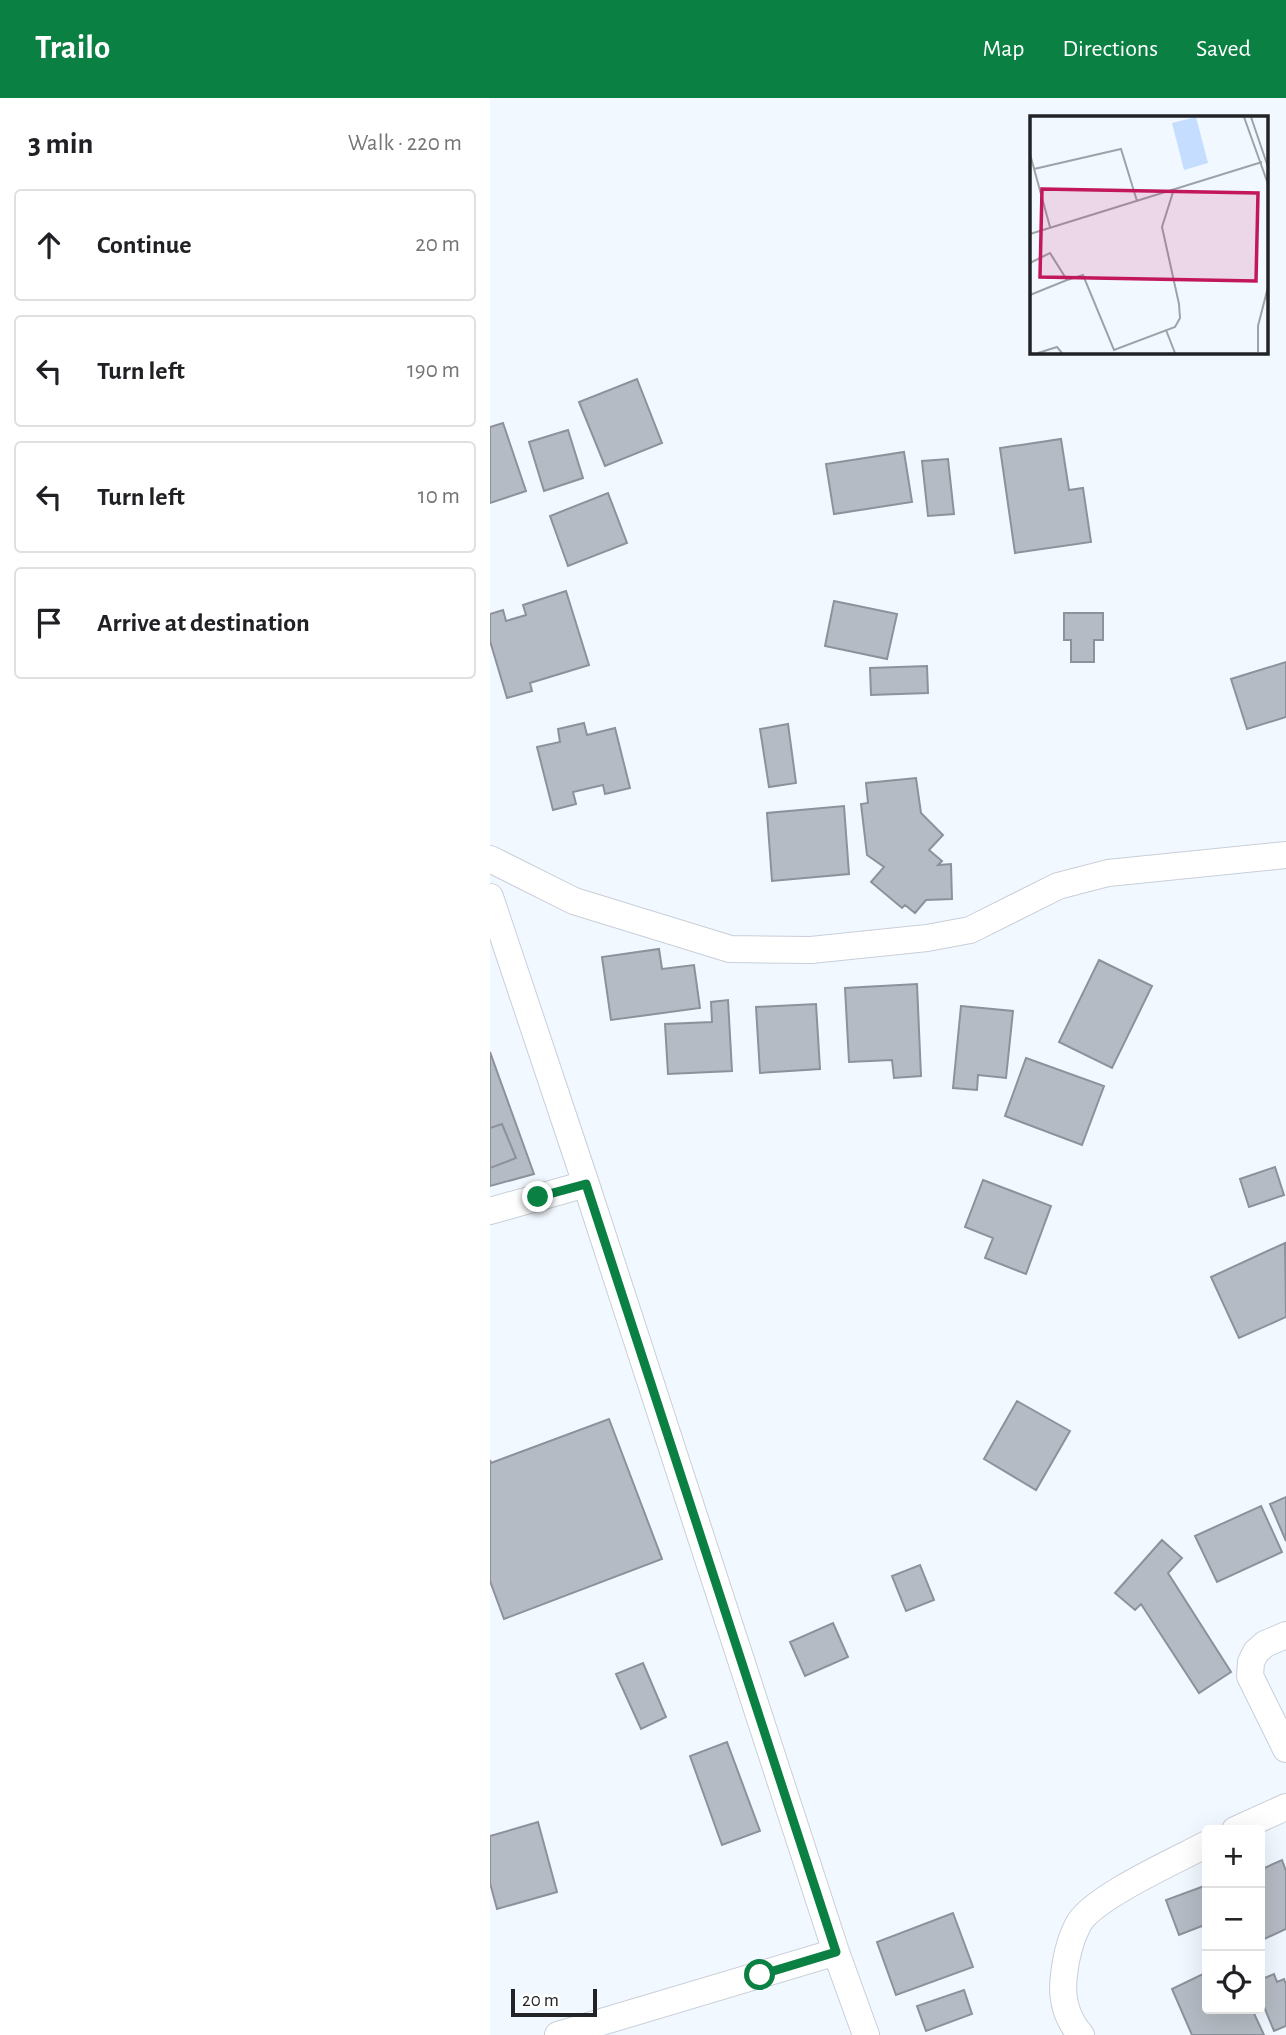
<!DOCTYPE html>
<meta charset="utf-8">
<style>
body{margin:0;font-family:"Alegreya Sans",sans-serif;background:#f6f6f6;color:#202124}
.controls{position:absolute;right:21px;bottom:21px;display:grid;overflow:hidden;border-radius:7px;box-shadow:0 7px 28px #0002}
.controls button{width:63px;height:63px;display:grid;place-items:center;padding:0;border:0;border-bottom:2px solid #e0e0e0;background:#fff;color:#202124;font:35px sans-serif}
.scale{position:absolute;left:21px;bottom:18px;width:86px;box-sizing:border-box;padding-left:7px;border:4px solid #212326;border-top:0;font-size:19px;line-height:24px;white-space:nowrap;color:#212326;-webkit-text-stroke:5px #fff;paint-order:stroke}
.stop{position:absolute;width:21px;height:21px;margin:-16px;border:5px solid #0b8043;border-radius:50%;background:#fff}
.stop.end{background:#0b8043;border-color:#fff;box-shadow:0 2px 7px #0008}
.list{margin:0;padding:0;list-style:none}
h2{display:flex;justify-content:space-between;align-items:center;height:91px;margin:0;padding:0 28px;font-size:30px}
h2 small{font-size:23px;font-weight:400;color:#757577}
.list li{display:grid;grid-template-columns:46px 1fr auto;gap:21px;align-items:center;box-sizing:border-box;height:112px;margin:0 14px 14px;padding:0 14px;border:2px solid #e0e0e0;border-radius:7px}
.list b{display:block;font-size:26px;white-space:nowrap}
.list em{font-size:23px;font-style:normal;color:#757577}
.icon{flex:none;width:38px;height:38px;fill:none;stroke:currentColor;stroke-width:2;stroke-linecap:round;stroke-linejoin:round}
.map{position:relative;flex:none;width:796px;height:1937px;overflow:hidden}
header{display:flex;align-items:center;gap:42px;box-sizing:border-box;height:98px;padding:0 35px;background:#0b8043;color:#fff}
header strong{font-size:33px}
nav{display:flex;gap:38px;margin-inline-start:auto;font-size:24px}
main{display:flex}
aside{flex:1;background:#fff}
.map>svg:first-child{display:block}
.building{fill:#b5bbc4;stroke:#8c929b;stroke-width:2}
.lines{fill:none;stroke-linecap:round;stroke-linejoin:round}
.street-casing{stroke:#c9cfd8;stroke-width:28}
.street{stroke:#fff;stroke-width:26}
.route{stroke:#0b8043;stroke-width:9}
.inset-road{fill:none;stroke:#9ea3a8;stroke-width:2}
.view{fill:#c2185b;fill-opacity:0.15;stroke:#c2185b;stroke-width:3.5}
.inset-edge{fill:none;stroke:#212326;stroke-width:3.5}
</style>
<header>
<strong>Trailo</strong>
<nav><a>Map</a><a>Directions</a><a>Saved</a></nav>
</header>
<main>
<aside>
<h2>3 min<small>Walk · 220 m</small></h2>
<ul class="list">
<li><svg class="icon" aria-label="ahead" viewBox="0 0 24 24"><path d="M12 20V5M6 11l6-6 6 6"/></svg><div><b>Continue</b></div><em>20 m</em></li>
<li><svg class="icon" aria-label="left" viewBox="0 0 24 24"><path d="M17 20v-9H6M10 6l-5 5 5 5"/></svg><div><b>Turn left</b></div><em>190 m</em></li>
<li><svg class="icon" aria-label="left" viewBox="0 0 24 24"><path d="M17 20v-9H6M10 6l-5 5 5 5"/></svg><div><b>Turn left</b></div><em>10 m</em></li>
<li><svg class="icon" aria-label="arrive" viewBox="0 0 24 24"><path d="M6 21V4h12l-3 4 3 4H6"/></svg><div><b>Arrive at destination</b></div></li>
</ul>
</aside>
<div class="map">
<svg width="796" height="1937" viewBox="0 0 796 1937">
<rect width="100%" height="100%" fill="#f2f8ff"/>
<path class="building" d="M147 281 172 345 115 368 89 304Z
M13 325 36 393 0 405V329Z
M78 332 93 380 54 393 39 344Z
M571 341 579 392 593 390 601 444 525 455 510 350Z
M414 354 422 404 344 416 336 366Z
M458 361 464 416 438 418 432 363Z
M118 395 137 445 78 468 60 418Z
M76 493 99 567 40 585 42 593 17 600 0 543V516L13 512 16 523 36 517 33 507Z
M344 503 407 516 397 561 335 548Z
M574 515H613V542H604V564H581V542H574Z
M796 564V619L757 631 741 581Z
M437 568 438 595 381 597 380 570Z
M94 625 97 637 125 630 140 690 115 696 113 687 83 694 86 706 63 712 47 649 70 644 68 631Z
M298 626 306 685 279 689 270 631Z
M426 680 431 715 453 737 439 752 452 763 448 767 461 766 462 801 436 802 425 815 415 807 412 810 381 784 394 769 377 757 371 706 378 705 376 685Z
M354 708 359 776 282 783 277 715Z
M169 851 172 871 204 867 210 910 121 922 112 859Z
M609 862 662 888 622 970 569 944Z
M427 886 431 978 404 980 402 962 359 964 355 890Z
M238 902 242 973 178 976 175 926 222 924 221 904Z
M326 906 330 971 270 975 266 909Z
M471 908 523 913 516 980 488 977 487 992 463 990Z
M0 954 44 1076 0 1088Z
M536 960 614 988 592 1047 515 1018Z
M12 1026 26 1060 0 1070V1030Z
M785 1069 794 1097 759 1109 750 1081Z
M493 1082 561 1108 536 1176 495 1160 503 1140 475 1129Z
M795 1145 796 1219 749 1240 721 1179Z
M527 1303 580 1333 546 1392 494 1361Z
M119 1321 172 1461 14 1521 0 1483V1362L1 1365Z
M796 1399V1443L780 1406Z
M771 1408 792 1454 727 1484 705 1438Z
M672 1442 692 1460 678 1475 741 1574 709 1595 651 1506 645 1512 625 1495Z
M430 1467 444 1502 416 1513 402 1478Z
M343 1525 358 1559 315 1578 300 1544Z
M153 1565 176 1619 151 1631 126 1576Z
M237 1644 270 1733 232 1747 200 1658Z
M48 1724 67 1794 7 1811 0 1785V1738Z
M792 1762 796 1773V1831L770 1843V1772Z
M717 1787V1826L689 1837 676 1802Z
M463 1815 483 1869 406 1897 387 1844Z
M717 1874V1911H762L774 1937H702L682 1891Z
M784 1876 787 1884 794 1881 796 1886V1928L784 1933 770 1899V1882Z
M474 1892 482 1916 436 1933 427 1908Z"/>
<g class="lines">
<defs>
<path id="street" d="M0 761 84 803 240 851 321 852 437 840 480 832 568 788 618 775 796 757
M0 799 96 1086 346 1854 376 1937
M0 1113 96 1086
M796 1537 775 1546 766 1554 761 1564 760 1578 796 1651
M745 1732 796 1709
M68 1937 346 1854
M591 1937C576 1920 571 1899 574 1877 576 1859 580 1841 589 1825 604 1799 687 1762 717 1746"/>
</defs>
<use href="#street" class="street-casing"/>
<use href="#street" class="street"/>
</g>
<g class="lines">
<path class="route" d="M48 1099 96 1086 346 1854 270 1877"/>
</g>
<g transform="translate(540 18)">
<rect width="238" height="238" fill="#f2f8ff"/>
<path d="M166 1 178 47 154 54 142 7Z" fill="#c5ddff"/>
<path class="inset-road" d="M214 1 238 68M221 1 238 51M0 38 20 111M4 53 91 33 107 85M0 118 232 46M0 147 20 137 37 164 53 159 84 234 145 211 150 202 149 188 132 111 144 73M0 179 37 164M136 214 145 237M228 236V210L238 171M8 237 27 231 32 237"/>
<path class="view" d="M12 73 228 77 226 165 10 161Z"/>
<rect width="238" height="238" class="inset-edge"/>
</g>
</svg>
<div class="controls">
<button>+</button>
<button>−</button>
<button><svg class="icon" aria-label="locate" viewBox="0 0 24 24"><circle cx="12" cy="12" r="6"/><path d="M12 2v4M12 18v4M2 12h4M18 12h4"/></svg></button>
</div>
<div class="scale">20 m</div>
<div class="stop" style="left:270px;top:1877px"></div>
<div class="stop end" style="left:48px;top:1099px"></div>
</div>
</main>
